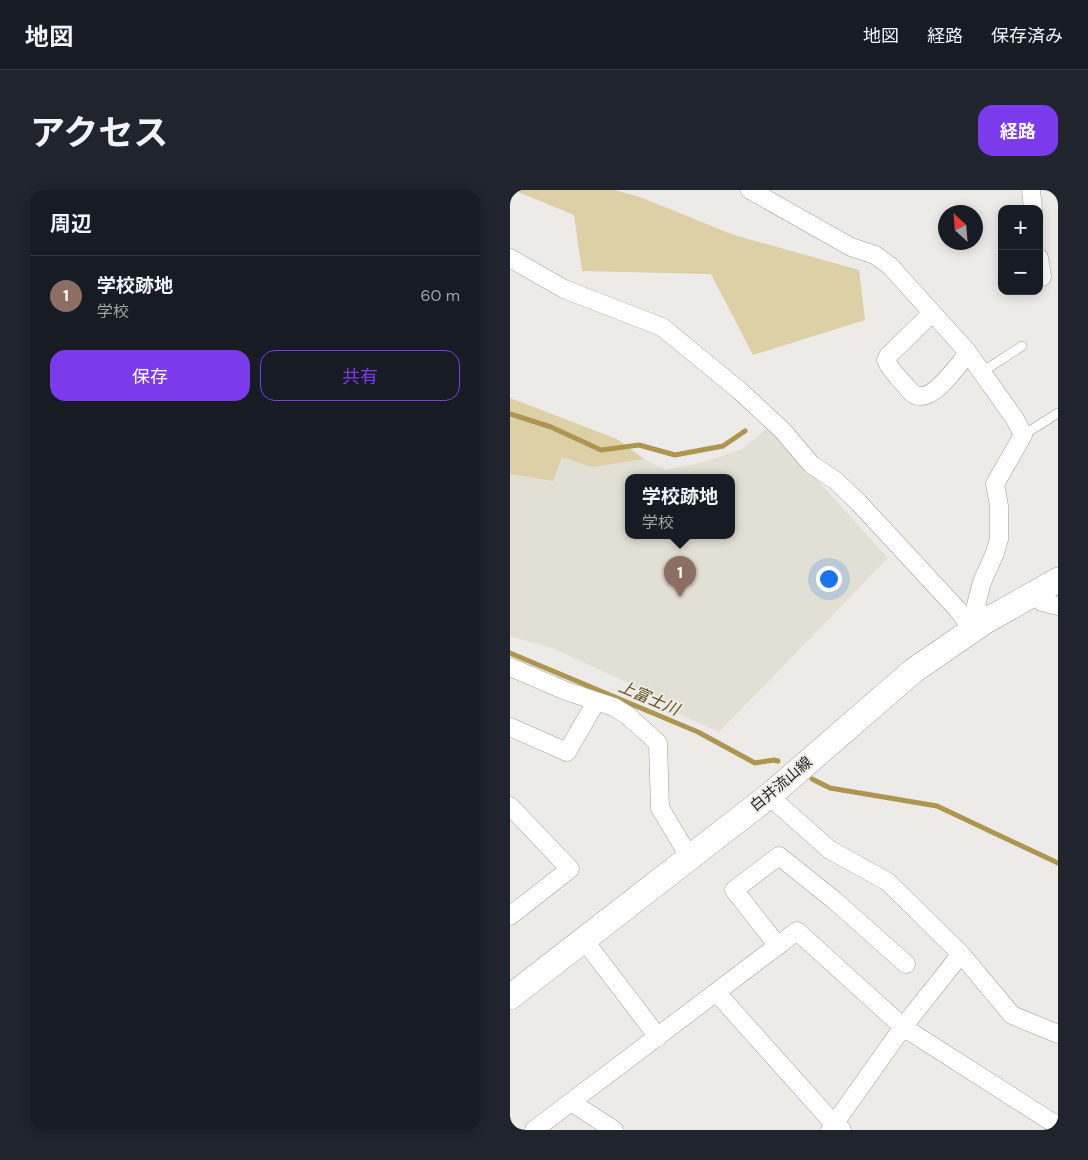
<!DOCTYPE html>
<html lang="ja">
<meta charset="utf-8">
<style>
body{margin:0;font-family:"DM Sans","Noto Sans JP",sans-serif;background:#20242c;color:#f1f3f6}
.controls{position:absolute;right:15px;top:15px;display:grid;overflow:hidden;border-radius:10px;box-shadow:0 2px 12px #0003}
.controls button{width:45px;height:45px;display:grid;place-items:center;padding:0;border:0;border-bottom:1px solid #363941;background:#171b24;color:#f1f3f6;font:25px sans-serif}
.compass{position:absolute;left:428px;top:15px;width:45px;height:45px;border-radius:50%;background:#171b24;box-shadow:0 2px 12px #0003;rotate:334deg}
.you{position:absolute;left:318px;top:388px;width:18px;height:18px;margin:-12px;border:4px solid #fff;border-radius:50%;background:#1a73e8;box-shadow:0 0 0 8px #1a73e833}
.badge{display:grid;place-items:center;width:32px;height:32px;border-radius:50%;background:#7c3aed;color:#fff;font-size:16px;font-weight:700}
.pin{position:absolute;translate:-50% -41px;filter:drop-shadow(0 1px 2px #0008)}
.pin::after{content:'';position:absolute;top:26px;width:18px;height:15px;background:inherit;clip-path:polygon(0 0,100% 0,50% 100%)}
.popup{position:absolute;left:115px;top:284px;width:110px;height:65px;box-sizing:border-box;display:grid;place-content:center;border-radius:10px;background:#171b24;filter:drop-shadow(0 1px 4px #0005);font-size:16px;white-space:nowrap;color:#9ea1a6}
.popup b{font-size:19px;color:#f1f3f6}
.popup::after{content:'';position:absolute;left:50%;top:100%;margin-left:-10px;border:10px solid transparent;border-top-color:#171b24}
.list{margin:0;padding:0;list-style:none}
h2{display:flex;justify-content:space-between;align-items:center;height:65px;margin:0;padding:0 20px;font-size:21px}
h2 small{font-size:16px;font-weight:400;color:#9ea1a6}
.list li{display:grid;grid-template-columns:32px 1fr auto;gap:15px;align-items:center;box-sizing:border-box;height:80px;padding:0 20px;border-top:1px solid #363941}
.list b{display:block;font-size:19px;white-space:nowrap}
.list p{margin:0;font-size:16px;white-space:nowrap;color:#9ea1a6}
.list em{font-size:16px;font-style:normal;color:#9ea1a6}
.actions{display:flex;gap:10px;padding:15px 20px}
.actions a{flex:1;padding:11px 0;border:1px solid #7c3aed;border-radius:15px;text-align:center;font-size:18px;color:#7c3aed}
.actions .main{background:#7c3aed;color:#fff}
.map{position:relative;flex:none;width:548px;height:940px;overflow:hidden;border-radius:15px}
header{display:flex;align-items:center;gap:30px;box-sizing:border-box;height:70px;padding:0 25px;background:#171b24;border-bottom:1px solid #363941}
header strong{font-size:24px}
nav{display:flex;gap:28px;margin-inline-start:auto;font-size:18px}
.intro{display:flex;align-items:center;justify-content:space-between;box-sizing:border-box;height:120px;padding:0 30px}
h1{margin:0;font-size:35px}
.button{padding:12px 22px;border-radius:15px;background:#7c3aed;color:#fff;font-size:18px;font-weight:700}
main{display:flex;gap:30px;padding:0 30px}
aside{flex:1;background:#171b24;border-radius:15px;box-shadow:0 2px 12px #0003}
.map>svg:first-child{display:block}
.built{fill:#e2dfd4;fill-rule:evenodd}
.green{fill:#ddcfa6}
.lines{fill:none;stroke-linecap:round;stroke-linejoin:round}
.stream{stroke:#ae9651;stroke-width:5}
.service-casing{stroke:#9f9d9a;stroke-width:10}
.minor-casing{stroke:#9f9d9a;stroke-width:19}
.secondary-casing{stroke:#9f9d9a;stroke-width:26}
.service{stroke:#fff;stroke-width:9}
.minor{stroke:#fff;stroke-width:18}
.secondary{stroke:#fff;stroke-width:25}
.labels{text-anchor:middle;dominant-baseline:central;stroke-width:4;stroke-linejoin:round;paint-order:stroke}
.street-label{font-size:15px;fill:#222120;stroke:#ecebe7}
.water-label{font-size:16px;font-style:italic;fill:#5f4e19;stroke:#ecebe7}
</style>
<header>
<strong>地図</strong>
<nav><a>地図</a><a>経路</a><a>保存済み</a></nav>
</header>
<div class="intro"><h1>アクセス</h1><a class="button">経路</a></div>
<main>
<aside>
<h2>周辺<small></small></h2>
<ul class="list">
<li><span class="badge" style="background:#8d6e63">1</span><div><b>学校跡地</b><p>学校</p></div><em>60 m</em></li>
</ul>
<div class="actions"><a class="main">保存</a><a>共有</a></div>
</aside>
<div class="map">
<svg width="548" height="940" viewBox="0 0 548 940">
<rect width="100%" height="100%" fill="#ecebe7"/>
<path class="built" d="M259 237 378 368 209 542 171 525 114 491 42 458 0 446V243L7 238 94 275 126 265 156 280 197 271 232 259ZM119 288H221V346H119Z"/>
<path class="green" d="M3 0H105L130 7 224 45 349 80 355 130 243 165 201 84 72 81 64 25Z
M0 208 107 249 134 269 82 277 52 267 43 291 0 284Z"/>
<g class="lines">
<path class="stream" d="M0 224 41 237 91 260 129 255 165 265 213 256 235 241
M0 463 188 542 245 573 264 570 268 571
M302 589 320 598 427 616 548 673"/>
<defs>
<path id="service" d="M472 182 512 156
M513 245 548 223"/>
<path id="minor" d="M240 0 341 57 365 65 380 76 456 160 505 229 513 245 485 294 489 316V349L485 363 472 392 466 415 474 432
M521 0 523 19
M0 68 54 99 152 137 230 201 273 241 301 274 326 291 349 313 448 420 463 440
M529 68 532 87
M422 123 378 166 376 170C380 180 388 187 395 195 399 200 403 206 410 206 427 207 448 175 458 163
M526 403 532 412 548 416
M0 477 56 501 104 517 117 525 148 553 150 618 180 668
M0 537 57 562 86 512
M259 606 320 660 378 692 451 764 502 825 548 844
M0 616 60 679 0 726
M74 750 148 847
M268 756 224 700 269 666 324 710 396 774
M207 803 324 934 332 940
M61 912 104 940
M24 940 287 741 393 837 548 936
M320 940 393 837 451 764"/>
<path id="secondary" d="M0 807 259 606 403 481 474 432 548 390"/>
</defs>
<use href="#service" class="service-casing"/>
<use href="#minor" class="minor-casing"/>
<use href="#secondary" class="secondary-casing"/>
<use href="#service" class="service"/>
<use href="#minor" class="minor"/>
<use href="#secondary" class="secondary"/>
</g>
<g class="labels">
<g class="street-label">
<text transform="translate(271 594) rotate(-40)">白井流山線</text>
</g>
<g class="water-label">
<text transform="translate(139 508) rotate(23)">上富士川</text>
</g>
</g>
</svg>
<div class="controls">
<button>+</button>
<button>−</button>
</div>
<svg class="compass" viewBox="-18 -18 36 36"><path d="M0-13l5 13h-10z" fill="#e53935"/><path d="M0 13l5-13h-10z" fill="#9ea1a6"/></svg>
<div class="you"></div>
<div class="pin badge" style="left:170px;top:407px;background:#8d6e63">1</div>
<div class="popup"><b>学校跡地</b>学校</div>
</div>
</main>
